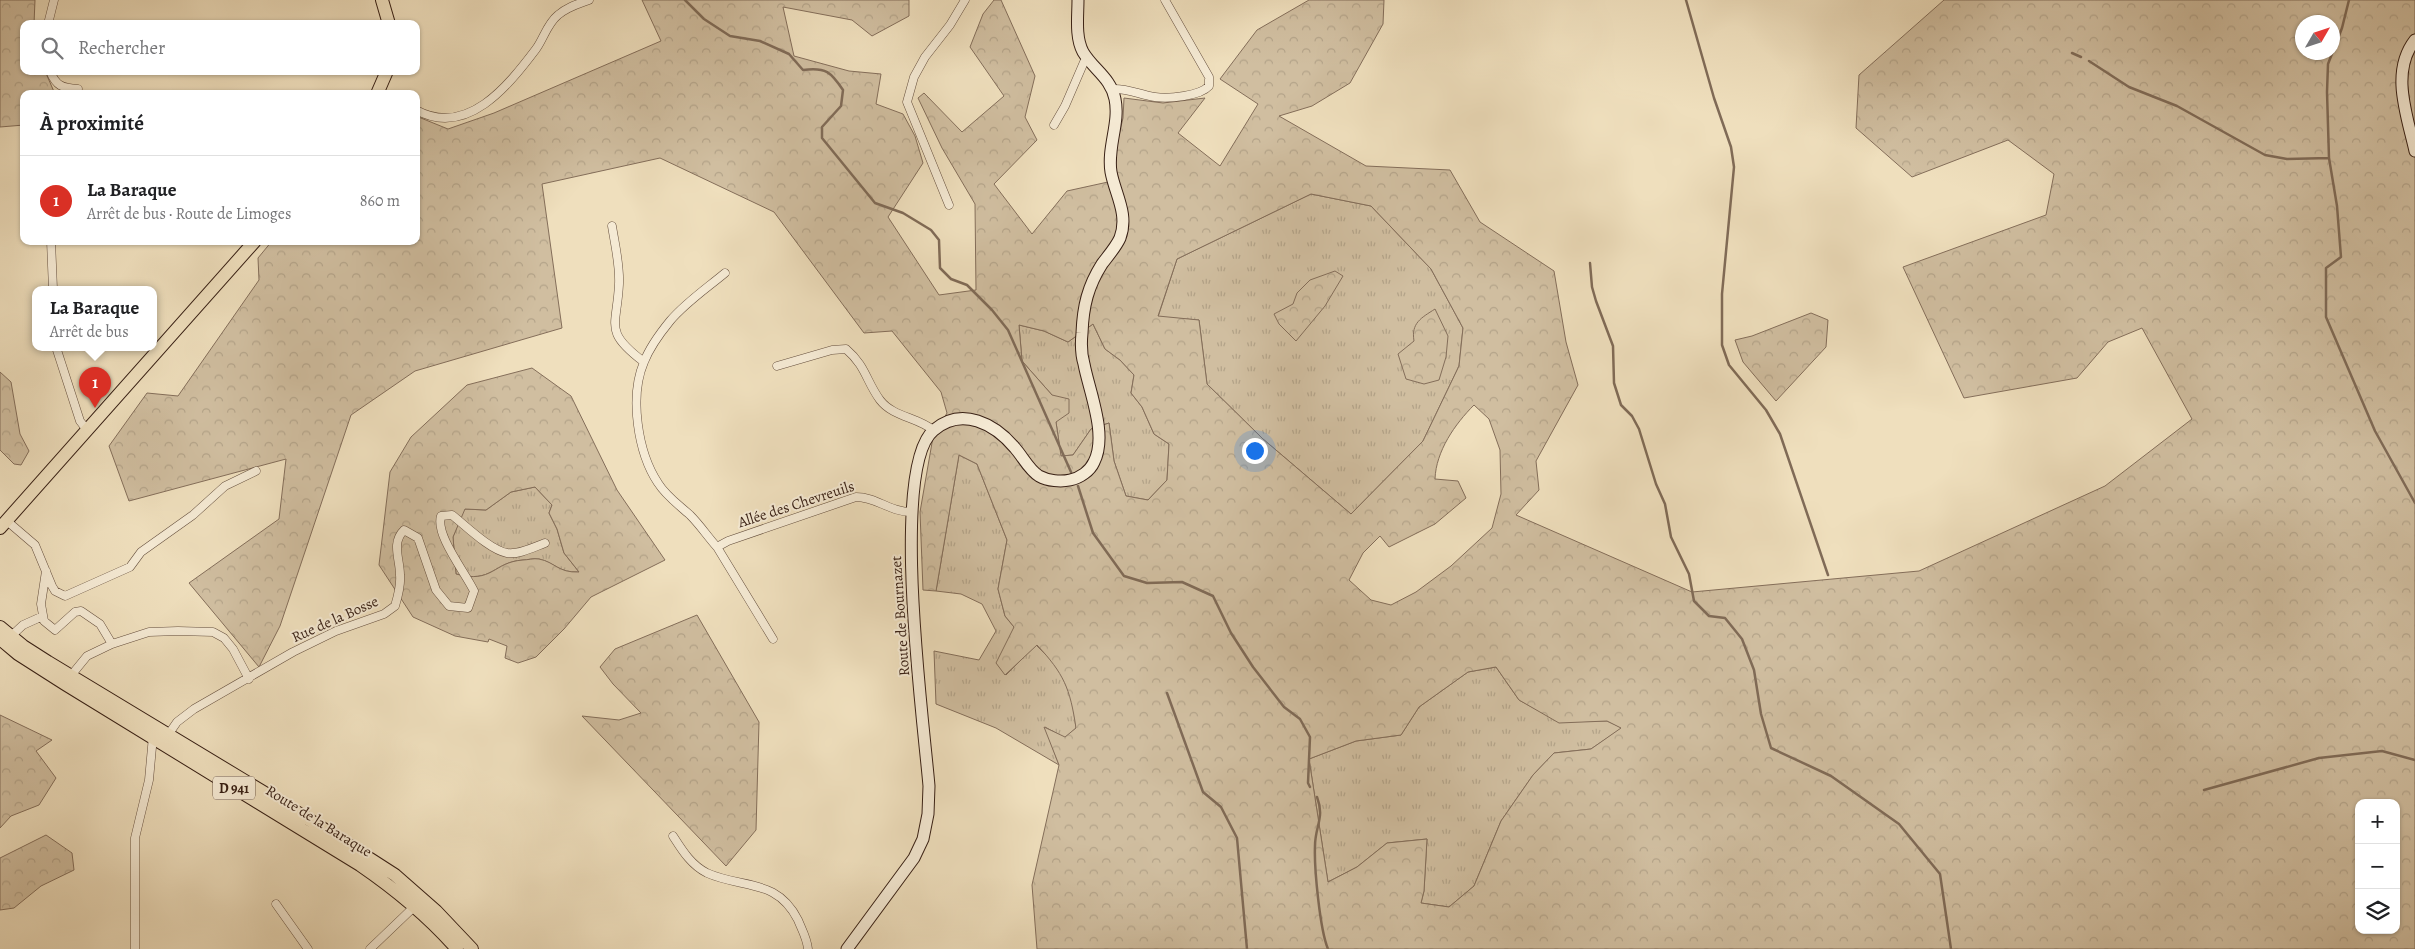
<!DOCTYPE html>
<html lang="fr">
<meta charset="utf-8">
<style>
body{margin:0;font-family:Alegreya,serif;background:#f6f6f6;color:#202124}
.controls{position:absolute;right:15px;bottom:15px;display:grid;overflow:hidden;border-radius:10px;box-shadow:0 1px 4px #0004}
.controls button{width:45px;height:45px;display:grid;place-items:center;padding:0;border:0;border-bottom:1px solid #e0e0e0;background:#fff;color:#202124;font:25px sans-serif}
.compass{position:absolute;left:2295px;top:15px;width:45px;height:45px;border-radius:50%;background:#fff;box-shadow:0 1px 4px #0004;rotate:51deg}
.you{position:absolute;left:1254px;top:450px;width:18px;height:18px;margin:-12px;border:4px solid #fff;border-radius:50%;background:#1a73e8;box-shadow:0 0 0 8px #1a73e833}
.badge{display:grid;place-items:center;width:32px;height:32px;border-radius:50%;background:#d93025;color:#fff;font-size:16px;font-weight:700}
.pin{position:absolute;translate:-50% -41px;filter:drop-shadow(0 1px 2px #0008)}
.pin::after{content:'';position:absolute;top:26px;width:18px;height:15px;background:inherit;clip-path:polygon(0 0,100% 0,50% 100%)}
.popup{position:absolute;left:32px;top:286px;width:125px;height:65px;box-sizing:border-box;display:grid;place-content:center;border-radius:10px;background:#fff;filter:drop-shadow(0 1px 4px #0005);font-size:16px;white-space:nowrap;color:#757577}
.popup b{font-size:19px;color:#202124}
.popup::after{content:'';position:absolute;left:50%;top:100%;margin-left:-10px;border:10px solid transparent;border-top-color:#fff}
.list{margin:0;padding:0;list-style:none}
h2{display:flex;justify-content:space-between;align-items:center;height:65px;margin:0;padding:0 20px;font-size:21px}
h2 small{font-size:16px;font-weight:400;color:#757577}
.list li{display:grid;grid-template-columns:32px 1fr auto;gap:15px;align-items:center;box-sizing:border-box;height:90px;padding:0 20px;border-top:1px solid #e0e0e0}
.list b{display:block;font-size:19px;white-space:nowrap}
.list p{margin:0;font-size:16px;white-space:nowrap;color:#757577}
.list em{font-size:16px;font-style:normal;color:#757577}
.icon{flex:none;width:28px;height:28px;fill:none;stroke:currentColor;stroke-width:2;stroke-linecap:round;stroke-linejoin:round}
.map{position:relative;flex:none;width:2415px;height:949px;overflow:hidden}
.search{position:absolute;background:#fff;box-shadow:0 1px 4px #0004;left:20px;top:20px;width:400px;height:55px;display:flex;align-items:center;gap:12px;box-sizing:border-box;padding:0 18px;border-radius:10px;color:#757577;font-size:19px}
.panel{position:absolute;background:#fff;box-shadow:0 1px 4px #0004;left:20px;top:90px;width:400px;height:155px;border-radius:10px}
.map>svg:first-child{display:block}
.grass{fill:url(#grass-tufts);stroke:#846e5a}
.forest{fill:url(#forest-crowns);stroke:#846e5a;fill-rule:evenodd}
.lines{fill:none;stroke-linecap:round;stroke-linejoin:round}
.stream{stroke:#806b57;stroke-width:2.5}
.street-casing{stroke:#654f3e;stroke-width:9}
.secondary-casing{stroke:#371f14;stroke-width:13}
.primary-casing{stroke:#371f14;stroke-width:14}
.street{stroke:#f5ead4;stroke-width:8}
.secondary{stroke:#f5ead4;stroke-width:11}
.primary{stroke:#efdfbd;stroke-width:12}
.labels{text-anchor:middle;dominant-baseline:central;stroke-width:4;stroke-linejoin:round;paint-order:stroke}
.shield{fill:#f5ead4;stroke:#705c4e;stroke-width:1}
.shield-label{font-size:14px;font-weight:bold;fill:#371f14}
.street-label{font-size:15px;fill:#371f14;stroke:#f5ead4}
</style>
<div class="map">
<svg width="2415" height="949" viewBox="0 0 2415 949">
<defs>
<pattern id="grass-tufts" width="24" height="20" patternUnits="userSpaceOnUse" patternTransform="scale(1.25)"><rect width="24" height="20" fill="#d0bea0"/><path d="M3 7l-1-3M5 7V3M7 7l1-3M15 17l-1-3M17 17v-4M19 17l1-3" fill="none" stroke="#b3a389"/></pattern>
<pattern id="forest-crowns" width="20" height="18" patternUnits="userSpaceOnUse" patternTransform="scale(1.25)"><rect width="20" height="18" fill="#d0bea0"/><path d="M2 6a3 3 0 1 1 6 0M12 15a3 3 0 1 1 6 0" fill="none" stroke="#b3a389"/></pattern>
</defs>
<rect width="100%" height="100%" fill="#efdfbd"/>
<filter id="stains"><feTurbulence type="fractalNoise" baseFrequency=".004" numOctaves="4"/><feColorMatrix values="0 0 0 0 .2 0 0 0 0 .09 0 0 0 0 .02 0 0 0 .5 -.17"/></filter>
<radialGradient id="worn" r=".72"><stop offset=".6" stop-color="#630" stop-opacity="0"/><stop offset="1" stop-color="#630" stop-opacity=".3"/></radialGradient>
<path class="grass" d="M1311 194 1371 206 1431 269 1463 328 1459 366 1423 441 1351 514 1263 439 1207 384 1199 320 1158 317 1177 259Z
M1093 324 1105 349 1120 360 1134 375 1131 393 1142 407 1154 434 1169 444 1167 480 1148 500 1126 496 1114 461 1109 423 1091 429 1073 455 1061 456 1052 395 1022 361 1019 325 1044 331 1068 342Z
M959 455 977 464 1007 540 998 589 1005 616 1014 627 1006 675 1036 645 1058 667 1072 699 1076 728 1065 738 1045 727 1059 765 996 728 936 704 934 651 979 660 996 631 982 604 961 594 936 591Z
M535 487 552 505 549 513 557 529 564 553 579 572C558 573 556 563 539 559 534 558 528 560 523 560 493 562 493 584 456 574L453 537 464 509 486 510 511 492Z
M1496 667 1519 700 1559 722 1607 721 1622 728 1591 749 1554 753 1533 775 1501 821 1474 886 1449 907 1421 903 1424 891 1427 839 1387 843 1357 867 1328 882 1309 759 1356 741 1401 735 1419 707 1468 672Z"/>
<path class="forest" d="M0 0H35L34 24H24V71H45L55 94H24V125L0 127Z
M642 0H909V16L872 36 852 20 783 7 794 56 849 71 881 74 876 104 903 114 915 136 923 163 888 217 939 295 976 290 975 204 942 148 918 98 924 93 962 132 1004 96 970 47 983 14 994 0H1001L1035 76 1025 117 1037 140 994 184 1032 234 1067 191 1108 182 1123 118 1124 98 1163 103 1205 98 1178 133 1220 166 1258 104 1220 79 1257 30 1309 0H1384L1383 24 1350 83 1312 106 1279 116 1366 166 1450 170 1480 222 1554 271 1566 342 1578 385 1536 461 1539 490 1516 515 1692 592 1919 571 2105 486 2192 419 2142 328 2108 342 2077 378 1964 398 1903 267 2046 215 2054 174 2008 140 1912 177 1856 128 1859 75 1944 0H2415V949H1037L1032 885 1059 765 1044 727 1065 737 1076 728C1070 688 1064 674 1037 645L1005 675 996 663 1014 627 1005 616 998 589 1007 540 977 464 959 455 936 591 923 590 920 512 933 437 947 413 941 392 892 331 864 333 774 212 660 158 542 184 562 328 415 371 351 415 280 626 259 667 189 583 279 519 286 459 129 501 109 446 147 393 178 396 259 280 258 258 272 241H416V116L448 129 494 113 661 41ZM2302 22H2332V52H2302ZM1311 194 1371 206 1431 269 1463 328 1459 366 1423 441 1351 514 1263 439 1207 384 1199 320 1158 316 1177 259ZM1093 324 1105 349 1120 360 1134 375 1131 393 1142 407 1154 434 1169 444 1167 480 1148 500 1126 496 1114 461 1109 423 1091 429 1073 455 1061 456 1056 422 1069 413V399L1052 395 1022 361 1019 325 1044 331 1068 342ZM1474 405 1489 419 1500 450 1501 494 1492 528 1451 566 1416 592 1391 605 1371 600 1349 580 1363 553 1380 536 1389 547 1435 524 1466 498 1458 481 1435 479C1436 451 1455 424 1474 405ZM1496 667 1519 700 1559 723 1607 721 1621 728 1591 749 1554 753 1533 775 1501 821 1474 886 1449 907 1421 903 1424 891 1427 839 1387 843 1357 867 1328 882 1309 759 1356 741 1401 735 1419 707 1468 672ZM2359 803H2396V930H2359Z
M1335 271 1343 276 1325 306 1296 341 1279 324 1274 314 1293 304 1297 293 1310 280Z
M1435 309 1448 336 1446 357 1439 380 1424 384 1406 379 1398 354 1414 341C1411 323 1421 318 1435 309Z
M1811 313 1828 320 1826 347 1776 401 1743 362 1735 340 1752 336Z
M532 368 571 396 617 490 665 560 591 597 564 629 536 657 518 663 505 658 507 646 489 639 488 642 455 636 413 617 379 565 390 472 411 437 467 385ZM535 487 552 505 549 513 557 529 564 553 579 572C558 573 555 562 539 559 534 558 527 560 523 560 493 562 493 584 456 574L453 537 465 509 486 510 511 492Z
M0 372 11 382 20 434 29 451 21 465 14 464 0 450Z
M697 615 759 722 756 830 726 866 582 716 619 720 641 713 613 684 600 667 615 649Z
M0 715 52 740 36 751 56 778 39 805 11 816 0 828Z
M46 835 72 853 74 870 41 886 14 908 0 910V858Z"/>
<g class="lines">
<path class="stream" d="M685 0 704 19 730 36 760 41 789 54 803 70C826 67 831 72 843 90L841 106 822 127V138L875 203 903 213 931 230 939 240 940 268 951 279 967 285 992 310 1008 330 1071 472
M1686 0 1714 98 1731 147 1734 167 1722 294V345L1729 365 1766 410 1780 434 1828 575
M2349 0 2342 28 2328 64 2327 92 2329 158 2337 206 2341 257 2326 268V317L2375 431 2415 503
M2072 53 2081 57
M2089 61 2129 87 2177 106 2265 155 2287 159 2329 158
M1590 263 1592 287 1596 301 1613 346 1614 383 1621 405 1632 416 1639 429 1656 484 1665 504 1671 537 1689 574 1694 601 1709 616 1725 618 1742 639 1754 670 1761 714 1771 748 1831 776 1899 824 1940 874 1951 949
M1078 486 1093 533 1124 576 1147 583 1182 582 1213 596 1231 633 1253 667 1284 707 1300 719 1310 737 1308 783 1310 787
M1167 693 1203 792 1221 807 1237 838 1247 949
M2204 790 2319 758 2382 751 2415 760
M1317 797C1325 818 1315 826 1315 846 1314 868 1320 930 1328 949"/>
<defs>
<path id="street" d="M48 24 54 0
M50 71C56 86 62 88 78 89
M1112 89C1128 88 1140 95 1155 97 1169 99 1200 96 1209 86V77L1165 0
M416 110C467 138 508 86 536 49 544 38 547 24 558 15 567 7 578 4 589 0
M1054 125 1065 106 1084 62 1088 58
M949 205 907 102 914 77 925 57 950 25 965 0
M612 226C615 245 620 265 619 284 617 327 603 331 644 362
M51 241 53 289
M725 273C707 288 685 303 670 321 661 332 649 349 644 362 629 397 638 453 658 483 666 496 679 505 690 515 700 525 708 537 717 547L728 541 856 497C877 497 889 512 912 512
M56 347 80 421 87 430
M777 366 832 350 846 349C866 366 866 381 880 400 893 417 917 417 933 430
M7 521 35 545 52 586 55 591 65 596 130 567 141 552 193 515 225 486 256 471
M717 547 773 639
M46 571 41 604 44 621 55 630 75 612 81 611 100 624 112 644
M9 638 23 625 43 616
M69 678 87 656 112 644 149 632 178 631 213 632 224 638 233 649 249 679
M168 735 177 722 194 709 293 652 336 631 384 614 395 606C398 596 401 585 400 575 400 559 391 543 404 530L418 538 436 590 449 606 468 608 474 591C465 572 435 535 441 516L452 515C466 526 490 550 507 553 519 555 534 547 545 543
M673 836C682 850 691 865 707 873 743 889 777 878 798 920 802 930 807 938 808 949
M276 904 308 949
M135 949V838L149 780 153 736
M370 949 416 905"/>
<path id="secondary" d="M2415 40C2390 72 2407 115 2415 151
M847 949 914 858 923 839 928 814 929 786C924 725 889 466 934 430 962 406 995 424 1015 448 1023 457 1029 470 1039 476 1048 481 1061 482 1070 480 1080 478 1090 471 1094 462 1108 435 1089 391 1084 364 1081 354 1081 343 1082 333 1083 306 1088 286 1102 264 1108 256 1116 247 1120 238 1129 214 1115 194 1111 172 1107 147 1120 123 1115 99 1111 78 1093 69 1083 52 1075 37 1078 16 1078 0"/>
<path id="primary" d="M382 0 389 24
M377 94 387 71
M0 528 255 241
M0 627 23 646 48 662 308 819 395 875 436 911 472 949
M0 639 18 654 65 684 360 865C395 889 429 917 457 949"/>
</defs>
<use href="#street" class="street-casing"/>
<use href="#secondary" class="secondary-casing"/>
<use href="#primary" class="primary-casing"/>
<use href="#street" class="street"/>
<use href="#secondary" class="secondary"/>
<use href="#primary" class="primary"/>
</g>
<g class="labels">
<rect class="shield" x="213" y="776.5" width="42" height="23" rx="4"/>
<g class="shield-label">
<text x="234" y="788">D 941</text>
</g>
<g class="street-label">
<text transform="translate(796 504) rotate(-18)">Allée des Chevreuils</text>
<text transform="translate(900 616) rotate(-94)">Route de Bournazet</text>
<text transform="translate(335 619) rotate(-24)">Rue de la Bosse</text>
<text transform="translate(319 821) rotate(32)">Route de la Baraque</text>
</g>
</g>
<rect width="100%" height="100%" filter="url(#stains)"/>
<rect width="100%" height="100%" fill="url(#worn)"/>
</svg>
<div class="controls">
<button>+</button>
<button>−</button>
<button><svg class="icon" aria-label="layers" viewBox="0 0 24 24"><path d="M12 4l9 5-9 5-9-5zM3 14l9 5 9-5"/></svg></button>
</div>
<svg class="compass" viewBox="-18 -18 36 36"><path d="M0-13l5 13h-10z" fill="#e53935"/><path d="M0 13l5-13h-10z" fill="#757577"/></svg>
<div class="you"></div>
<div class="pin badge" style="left:95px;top:408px">1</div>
<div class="popup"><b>La Baraque</b>Arrêt de bus</div>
<div class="search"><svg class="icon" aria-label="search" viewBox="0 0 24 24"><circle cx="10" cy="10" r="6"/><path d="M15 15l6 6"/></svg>Rechercher</div>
<section class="panel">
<h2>À proximité<small></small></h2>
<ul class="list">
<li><span class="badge">1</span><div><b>La Baraque</b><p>Arrêt de bus · Route de Limoges</p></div><em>860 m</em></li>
</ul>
</section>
</div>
